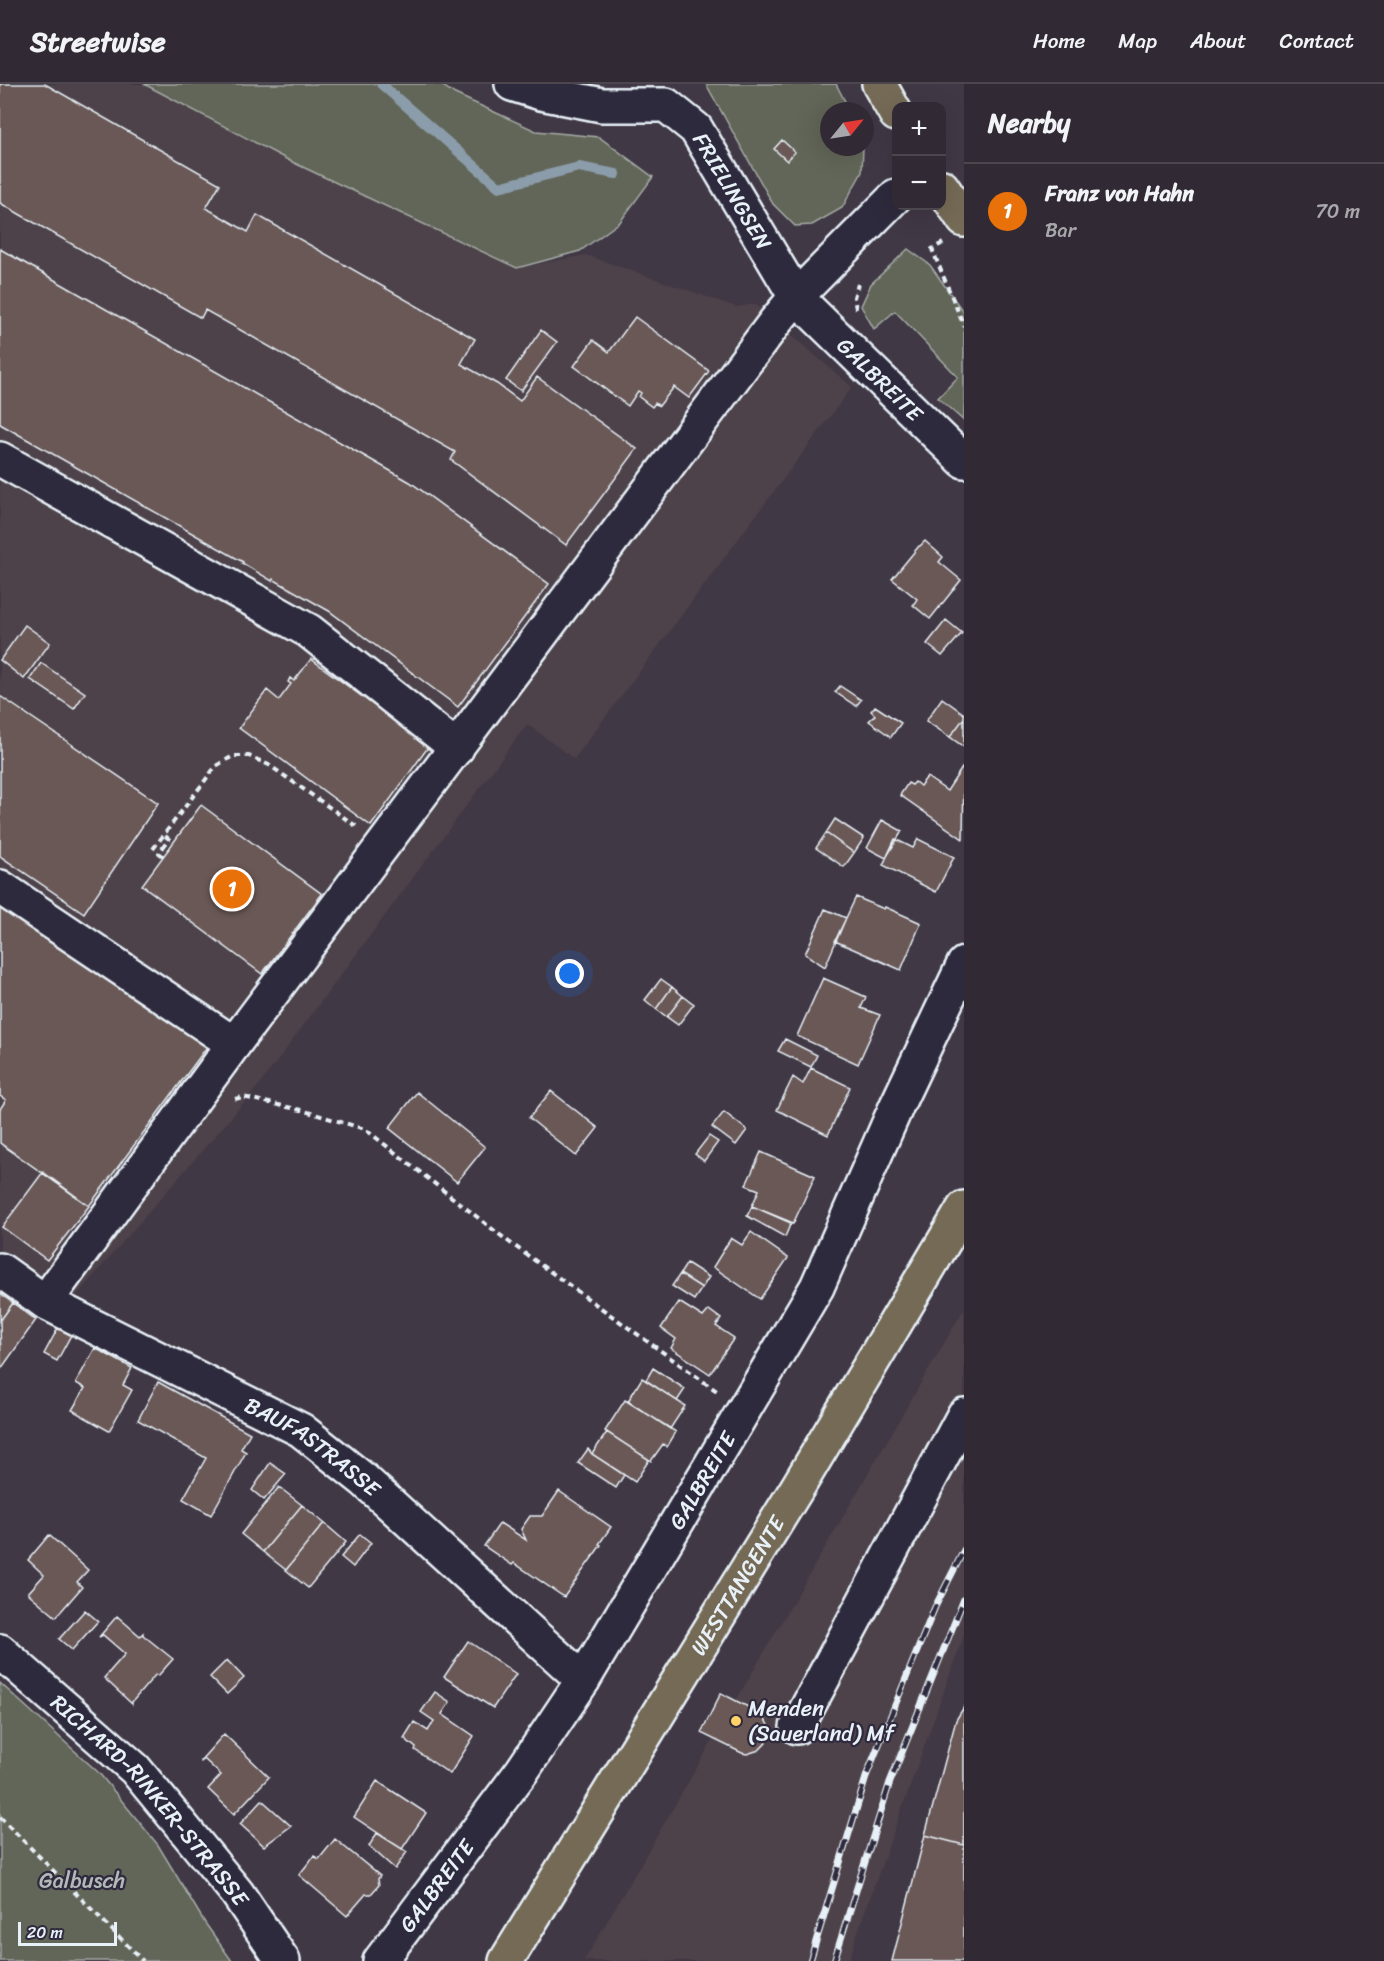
<!DOCTYPE html>
<meta charset="utf-8">
<style>
body{margin:0;font-family:Sriracha,sans-serif;background:#39323c;color:#f1f3f6}
.controls{position:absolute;right:18px;top:18px;display:grid;overflow:hidden;border-radius:12px;box-shadow:0 6px 24px #0002}
.controls button{width:54px;height:54px;display:grid;place-items:center;padding:0;border:0;border-bottom:2px solid #4c464f;background:#312a34;color:#f1f3f6;font:30px sans-serif}
.compass{position:absolute;left:820px;top:18px;width:54px;height:54px;border-radius:50%;background:#312a34;box-shadow:0 6px 24px #0002;rotate:60deg}
.scale{position:absolute;left:18px;bottom:15px;width:99px;box-sizing:border-box;padding-left:6px;border:3px solid #e8f1f8;border-top:0;font-size:16px;line-height:21px;white-space:nowrap;color:#e8f1f8;-webkit-text-stroke:4px #2f2a3d;paint-order:stroke}
.you{position:absolute;left:570px;top:890px;width:21px;height:21px;margin:-15px;border:4px solid #fff;border-radius:50%;background:#1a73e8;box-shadow:0 0 0 9px #1a73e833}
.badge{display:grid;place-items:center;width:39px;height:39px;border-radius:50%;background:#ffd166;color:#fff;font-size:20px;font-weight:700}
.pin{position:absolute;translate:-50% -50%;border:3px solid #fff;box-shadow:0 2px 6px #0006}
.list{margin:0;padding:0;list-style:none}
h2{display:flex;justify-content:space-between;align-items:center;height:78px;margin:0;padding:0 24px;font-size:26px}
h2 small{font-size:20px;font-weight:400;color:#a8a7ac}
.list li{display:grid;grid-template-columns:39px 1fr auto;gap:18px;align-items:center;box-sizing:border-box;height:96px;padding:0 24px;border-top:2px solid #4c464f}
.list b{display:block;font-size:22px;white-space:nowrap}
.list p{margin:0;font-size:20px;white-space:nowrap;color:#a8a7ac}
.list em{font-size:20px;font-style:normal;color:#a8a7ac}
.map{position:relative;flex:none;width:964px;height:1877px;overflow:hidden}
header{display:flex;align-items:center;gap:36px;box-sizing:border-box;height:84px;padding:0 30px;background:#312a34;border-bottom:2px solid #4c464f}
header strong{font-size:28px}
nav{display:flex;gap:33px;margin-inline-start:auto;font-size:21px}
main{display:flex}
aside{flex:1;background:#312a34}
.map>svg:first-child{display:block}
.built{fill:#4d424a}
.green{fill:#626658;stroke:#a5aca8;stroke-width:1.5}
.lines{fill:none;stroke-linecap:round;stroke-linejoin:round}
.stream{stroke:#8b9cab;stroke-width:10}
.building{fill:#6a5957;stroke:#e8f1f8;stroke-width:1.5}
.minor-casing{stroke:#e8f1f8;stroke-width:38}
.major-casing{stroke:#e8f1f8;stroke-width:38}
.path{stroke:#e8f1f8;stroke-width:4;stroke-dasharray:6 4.5;stroke-linecap:butt}
.minor{stroke:#2f2a3d;stroke-width:33}
.major{stroke:#756a55;stroke-width:33}
.rail-casing{stroke:#e8f1f8;stroke-width:7}
.rail{stroke:#2f2a3d;stroke-width:4.5;stroke-dasharray:14;stroke-linecap:butt}
.poi-dot{fill:#ffd166;stroke:#2f2a3d;stroke-width:2}
.labels{text-anchor:middle;dominant-baseline:central;stroke-width:4.5;stroke-linejoin:round;paint-order:stroke}
.street-label{font-size:22px;fill:#e8f1f8;stroke:#2f2a3d}
.poi-label{font-size:22px;fill:#e8f1f8;stroke:#2f2a3d;text-anchor:start}
.park-label{font-size:22px;fill:#b2b9b8;stroke:#2f2a3d}
</style>
<header>
<strong>Streetwise</strong>
<nav><a>Home</a><a>Map</a><a>About</a><a>Contact</a></nav>
</header>
<main>
<div class="map">
<svg width="964" height="1877" viewBox="0 0 964 1877">
<rect width="100%" height="100%" fill="#413845"/>
<filter id="ink" filterUnits="userSpaceOnUse"><feTurbulence type="fractalNoise" baseFrequency=".0167" numOctaves="2"/><feDisplacementMap in="SourceGraphic" scale="12" xChannelSelector="R" yChannelSelector="G"/><feConvolveMatrix kernelMatrix="1 2 1 2 8 2 1 2 1" color-interpolation-filters="sRGB"/></filter>
<g filter="url(#ink)">
<path class="built" d="M0 0H144L290 77 517 184 586 171 736 223 755 220 852 303 574 675 527 640 260 1000 69 1220 0 1179Z
M964 1225V1551L857 1850 849 1877H584Z"/>
<path class="green" d="M144 0H440L455 10 536 47 599 53 653 93 620 138 580 167 517 184 290 77Z
M706 0H836L850 27H829V63H863L862 88 842 124 812 141 795 142 773 120Z
M908 165 930 181 964 229V337L938 314 958 293 895 227 874 245 861 222 871 200Z
M0 1599 99 1689 158 1761 205 1839 232 1877H0Z"/>
<g class="lines">
<path class="stream" d="M381 0 499 103 579 83 616 90"/>
</g>
<path class="building" d="M0 0H45L220 100 206 124 248 148 257 131 475 255 461 280 497 300 520 317 537 293 637 365 566 461 451 376 455 368 205 226 201 234 0 119Z
M782 56 795 68 787 77 774 65Z
M0 165 410 398 549 500 458 623 329 527 273 495 272 497 242 479 243 478 0 340Z
M635 233 709 287 689 314 674 303 659 322 655 319 652 323 639 313 641 309 638 307 628 322 574 282 593 256 609 268Z
M541 246 557 258 521 307 506 296Z
M925 457 943 473 939 478 961 496 930 535 913 521 917 515 892 495 919 462H920Z
M946 536 962 549 942 572 927 560Z
M25 541 50 559 24 595 0 576Z
M311 575 429 662 371 742 239 644 267 606 279 616 291 600 288 598 290 594 294 597Z
M41 579 85 609 74 625 30 595Z
M840 602 861 616 856 622 835 608Z
M0 612 158 719 84 829 0 772Z
M942 614 964 630V634L950 653 926 637Z
M875 622 901 639 891 653 869 637 875 631 871 627Z
M964 634V663L950 653Z
M962 684 964 686 963 755 900 711 908 699 912 701 915 698 920 702 927 693 947 707Z
M201 721 322 810 262 890 142 801Z
M835 735 864 754 854 769 826 749Z
M882 736 902 747 886 774 867 764Z
M826 749 854 769 844 783 816 764Z
M895 755 913 764 918 755 954 773 936 808 883 781Z
M856 813 884 825 885 823 921 839 901 886 835 857Z
M0 816 210 959 89 1122 0 1059V1025L6 1016 0 1012Z
M825 825 846 834 825 883 805 870Z
M823 894 866 913 861 924 880 931 858 980 797 952Z
M661 895 672 903 656 925 645 916Z
M672 903 683 912 667 933 656 925Z
M683 912 694 920 678 941 667 933Z
M785 955 817 971 811 983 778 967Z
M811 984 850 1003 828 1051 777 1026 793 993 803 1000Z
M551 1007 598 1044 576 1072 529 1034Z
M417 1008 485 1063 457 1098 389 1044Z
M724 1028 747 1046 736 1061 712 1043Z
M709 1052 718 1058 704 1077 695 1070Z
M761 1068 815 1092 793 1140 752 1122 759 1106 746 1101Z
M43 1088 89 1122 47 1176 2 1143Z
M752 1122 793 1139 790 1141 785 1153 747 1132Z
M751 1148 788 1174 760 1215 713 1183 731 1154 742 1161Z
M687 1179 709 1193 702 1204 680 1190Z
M680 1190 702 1204 694 1216 672 1202Z
M0 1210 13 1219 0 1237Z
M679 1218 703 1233 709 1226 721 1235 716 1242 734 1254 710 1290 671 1264 676 1255 661 1244Z
M13 1219 36 1236 1 1285 0 1237Z
M58 1244 71 1251 57 1277 44 1270Z
M95 1264 132 1284 123 1301 132 1306 109 1347 72 1326 85 1304 76 1299Z
M653 1284 685 1305 677 1317 646 1296Z
M642 1294 685 1322 670 1345 628 1317Z
M158 1298 250 1349 241 1365 246 1368 211 1431 183 1415 206 1374 138 1336Z
M625 1316 676 1348 667 1363 663 1360 651 1377 605 1347Z
M607 1348 649 1376 635 1398 592 1370Z
M588 1365 592 1370 624 1391 616 1404 578 1379Z
M270 1379 286 1390 264 1416 252 1406Z
M279 1403 302 1421 263 1468 241 1450Z
M559 1407 611 1443 599 1460 601 1461 564 1513 514 1479 512 1481 484 1462 500 1439 526 1456 521 1445 530 1432H542Z
M302 1421 324 1439 286 1486 263 1468Z
M324 1439 346 1458 308 1504 286 1486Z
M360 1450 371 1459 353 1483 341 1473Z
M49 1451 88 1486 77 1498 82 1503 56 1533 28 1509 44 1491 28 1476Z
M85 1526 98 1537 72 1566 59 1555Z
M117 1532 140 1552 143 1549V1551L173 1575 158 1592 156 1590 132 1618V1620L104 1594 125 1570 103 1551 99 1553Z
M468 1557 516 1590 493 1624 444 1593Z
M227 1576 244 1594 227 1610 210 1593Z
M435 1608 450 1618 442 1630 474 1652 450 1690 415 1666 416 1664 404 1654 414 1638 428 1647 434 1637 421 1628Z
M721 1609 758 1628 764 1634 768 1641V1652L765 1660 759 1666 747 1670 742 1669 701 1649Z
M964 1623V1761L925 1751 956 1636Z
M224 1650 269 1693 234 1730 208 1705 221 1691 204 1675 201 1678 200 1677Z
M377 1697 426 1729 402 1765 354 1733Z
M262 1716 291 1742 264 1762 240 1740Z
M377 1749 407 1768 395 1785 369 1762Z
M925 1751 964 1761V1877H892Z
M335 1755 380 1792 378 1795 379 1801 371 1810H366L347 1832 299 1791 314 1772 319 1775Z"/>
<g class="lines">
<defs>
<g id="minor">
<path id="s1" d="M512 0 541 9 602 21H666L696 45 796 213 964 377"/>
<path d="M0 375 309 547 457 664"/>
<path d="M0 803 234 960"/>
<path id="s2" d="M0 1186 45 1218 301 1346 364 1396 583 1596"/>
<path d="M45 1218 234 960 776 237 796 213 896 112"/>
<path id="s3" d="M0 1567 135 1685 237 1809 283 1877"/>
<path d="M797 1643 964 1331"/>
<path id="s4" d="M380 1877 522 1687 583 1596 817 1203 897 1021 964 880"/>
</g>
<g id="major">
<path d="M879 0 896 30"/>
<path d="M942 103 964 136"/>
<path id="s5" d="M506 1877 799 1401 964 1124"/>
</g>
</defs>
<use href="#minor" class="minor-casing"/>
<use href="#major" class="major-casing"/>
<path class="path" d="M943 159 932 165 964 242
M856 225 854 213 858 200
M153 765 216 682 233 672H249L269 681 356 742
M163 772 159 769 169 755 164 751
M235 1015 243 1013 301 1026 365 1045 509 1158 718 1308
M0 1733 143 1877"/>
<use href="#minor" class="minor"/>
<use href="#major" class="major"/>
<defs>
<path id="rail" d="M810 1877 867 1690 935 1523 964 1466
M834 1877 890 1698 964 1515"/>
</defs>
<use href="#rail" class="rail-casing"/>
<use href="#rail" class="rail"/>
</g>
</g>
<circle class="poi-dot" cx="736" cy="1637" r="6"/>
<g class="labels">
<g class="street-label">
<text stroke="none"><textPath href="#s1" startOffset="267">FRIELINGSEN</textPath></text>
<text stroke="none"><textPath href="#s1" startOffset="508">GALBREITE</textPath></text>
<text stroke="none"><textPath href="#s2" startOffset="360">BAUFASTRASSE</textPath></text>
<text stroke="none"><textPath href="#s4" startOffset="579">GALBREITE</textPath></text>
<text stroke="none"><textPath href="#s5" startOffset="441">WESTTANGENTE</textPath></text>
<text stroke="none"><textPath href="#s3" startOffset="212">RICHARD-RINKER-STRASSE</textPath></text>
<text stroke="none"><textPath href="#s4" startOffset="94">GALBREITE</textPath></text>
</g>
<g class="poi-label">
<text x="748" y="1624">Menden<tspan x="748" dy="25">(Sauerland) Mf</tspan></text>
</g>
<g class="park-label">
<text x="82" y="1796">Galbusch</text>
</g>
</g>
</svg>
<div class="controls">
<button>+</button>
<button>−</button>
</div>
<svg class="compass" viewBox="-18 -18 36 36"><path d="M0-13l5 13h-10z" fill="#e53935"/><path d="M0 13l5-13h-10z" fill="#a8a7ac"/></svg>
<div class="scale">20 m</div>
<div class="you"></div>
<div class="pin badge" style="left:232px;top:805px;background:#e8710a">1</div>
</div>
<aside>
<h2>Nearby<small></small></h2>
<ul class="list">
<li><span class="badge" style="background:#e8710a">1</span><div><b>Franz von Hahn</b><p>Bar</p></div><em>70 m</em></li>
</ul>
</aside>
</main>
